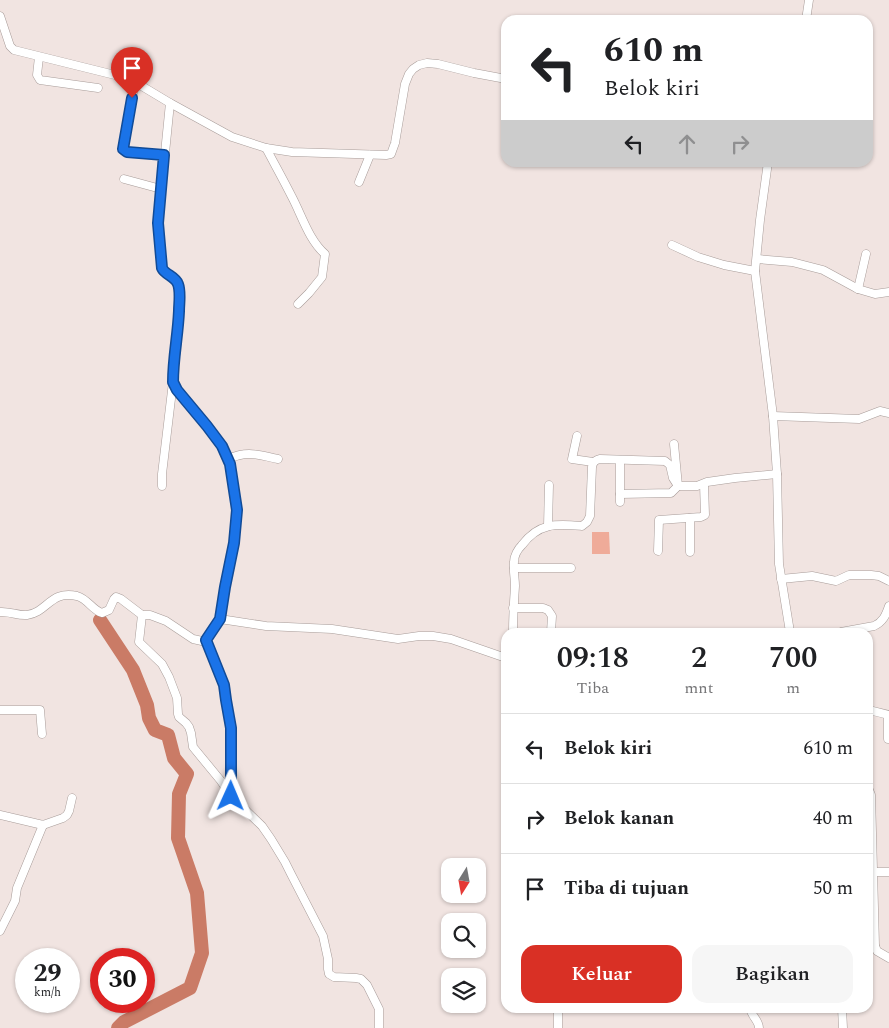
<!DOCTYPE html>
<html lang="id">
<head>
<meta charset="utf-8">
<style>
  :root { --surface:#fff; --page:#f6f6f6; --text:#202124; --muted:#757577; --line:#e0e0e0; --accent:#d93025 }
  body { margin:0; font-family:Spectral,serif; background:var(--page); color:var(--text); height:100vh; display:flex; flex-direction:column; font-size:19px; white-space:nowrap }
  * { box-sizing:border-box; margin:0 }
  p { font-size:16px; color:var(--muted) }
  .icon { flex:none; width:28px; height:28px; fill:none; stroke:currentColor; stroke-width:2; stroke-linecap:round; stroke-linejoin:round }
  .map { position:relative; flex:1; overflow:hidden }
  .side { position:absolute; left:501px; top:628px; width:372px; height:385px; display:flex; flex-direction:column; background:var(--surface); border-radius:15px; box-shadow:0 1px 4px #0004 }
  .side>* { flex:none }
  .hud { position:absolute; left:501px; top:15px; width:372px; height:152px; border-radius:15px; box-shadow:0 1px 4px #0004; background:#fff; color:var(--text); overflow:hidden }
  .needle { width:32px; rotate:191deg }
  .buttons { position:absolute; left:441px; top:858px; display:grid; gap:10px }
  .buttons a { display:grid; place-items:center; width:45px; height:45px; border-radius:10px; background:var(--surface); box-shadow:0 1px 4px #0004; font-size:25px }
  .speed { position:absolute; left:15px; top:948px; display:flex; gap:10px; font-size:25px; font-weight:700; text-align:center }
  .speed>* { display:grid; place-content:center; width:65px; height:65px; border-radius:50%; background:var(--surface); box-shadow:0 1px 4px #0004; line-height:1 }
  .speed small { font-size:12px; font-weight:400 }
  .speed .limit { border:8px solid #d22; background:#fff; color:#111 }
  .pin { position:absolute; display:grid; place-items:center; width:42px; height:42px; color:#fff; margin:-51px -21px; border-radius:50% 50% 50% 0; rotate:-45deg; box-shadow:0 0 5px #0007 }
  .pin .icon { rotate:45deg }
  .me { position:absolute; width:55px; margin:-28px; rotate:1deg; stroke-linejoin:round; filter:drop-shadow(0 0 4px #0008) }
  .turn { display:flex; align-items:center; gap:18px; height:105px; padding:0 20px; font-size:22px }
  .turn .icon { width:65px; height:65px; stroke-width:2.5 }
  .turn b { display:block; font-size:35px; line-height:42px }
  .lanes { display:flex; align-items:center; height:48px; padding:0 20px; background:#0003; justify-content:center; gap:25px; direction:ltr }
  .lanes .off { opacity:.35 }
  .eta { display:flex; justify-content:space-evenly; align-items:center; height:85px; text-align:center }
  .eta b { font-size:30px; font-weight:600; line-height:35px }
  .button { display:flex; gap:10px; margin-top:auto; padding:10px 20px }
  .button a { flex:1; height:58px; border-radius:15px; background:var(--accent); color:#fff; font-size:20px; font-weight:600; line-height:58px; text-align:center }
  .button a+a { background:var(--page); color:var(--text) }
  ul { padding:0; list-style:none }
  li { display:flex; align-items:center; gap:15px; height:70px; padding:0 20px; border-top:1px solid var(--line) }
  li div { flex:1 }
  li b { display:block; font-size:19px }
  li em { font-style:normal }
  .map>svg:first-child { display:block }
  .green { fill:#efab99 }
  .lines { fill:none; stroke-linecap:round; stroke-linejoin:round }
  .river { stroke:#ca7b66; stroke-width:14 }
  .minor-casing { stroke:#a89c99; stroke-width:9 }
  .minor { stroke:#fff; stroke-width:8 }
  .route-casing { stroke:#114b97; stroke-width:12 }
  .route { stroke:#1a73e8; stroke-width:9 }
</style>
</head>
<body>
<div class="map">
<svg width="889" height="1028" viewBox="0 0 889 1028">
  <rect width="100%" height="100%" fill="#f1e4e1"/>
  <path class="green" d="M 592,532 L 609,532 L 610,554 L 592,554 Z"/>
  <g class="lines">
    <path class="river" d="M 100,620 L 133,670 L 147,705 L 149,718 L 155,730 L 168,735 L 174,758 L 187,774 L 179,794 L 178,838 L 197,893 L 202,953 L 190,988 L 124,1022 L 118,1028"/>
    <g class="minor-casing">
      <g id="minor">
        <path d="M 0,16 L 10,46 L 14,50 L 119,76 L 135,82 L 170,103 L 158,223 L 162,271 L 174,278 L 178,284 L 179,300 L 179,320 L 173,382 L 177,390 L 207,426 L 222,446 L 230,465 L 237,510 L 234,543 L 225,587 L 220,619 L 206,640 L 202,641 L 193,639 L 166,621 L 150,615 L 142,615 L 121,599 L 116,597 L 114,599 L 109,610 L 102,613 C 92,610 88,599 77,596 C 50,590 48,612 27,615 C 18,616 9,611 0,612"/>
        <path d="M 806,20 L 809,0"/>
        <path d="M 39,57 L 37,75 L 40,80 L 98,88"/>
        <path d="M 135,82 L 123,149 L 127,152 L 164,155"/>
        <path d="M 170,103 L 232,137 L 266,148 L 292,152 L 386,155 L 391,154 L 395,143 L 405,84 L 409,74 L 413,69 L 419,65 L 427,63 L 438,64 L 474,73 L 506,79"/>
        <path d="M 266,148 C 275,165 284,181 292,197 C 302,216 309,240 325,254 L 322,277 L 309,293 L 298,304"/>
        <path d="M 768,162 L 760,220 L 755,271 L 773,416 L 777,474 L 779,564 L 790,632"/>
        <path d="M 124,179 L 161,189"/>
        <path d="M 359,182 L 370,155"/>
        <path d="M 672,245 L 698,257 L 724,265 L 755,271"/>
        <path d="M 757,259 L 792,262 L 823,270 L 858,289 L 875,294 L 889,292"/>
        <path d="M 858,289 L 866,254"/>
        <path d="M 773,416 L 859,419 L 880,411 L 889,413"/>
        <path d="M 577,436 L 572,459 L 593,462"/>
        <path d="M 228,459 C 248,450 258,455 278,459"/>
        <path d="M 620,460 L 620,502"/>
        <path d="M 162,486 L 162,474 L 173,382"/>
        <path d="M 678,486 L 697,486 L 707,482 L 735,478 L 777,474"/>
        <path d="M 620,494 L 671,493 L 678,486 L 674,444"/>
        <path d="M 690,518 L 690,552"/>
        <path d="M 548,526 L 549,485"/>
        <path d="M 658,551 L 659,520 L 701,517 L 705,515 L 704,484"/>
        <path d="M 514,568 L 571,568"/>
        <path d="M 781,579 L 812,576 L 836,581 L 849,575 L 871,575 L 879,576 L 889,581"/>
        <path d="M 513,608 L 543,608 L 548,610 L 552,616 L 551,632"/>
        <path d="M 142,615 L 139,642 L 162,664 L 169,677 L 177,698 L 178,714 L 179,717 L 186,723 L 189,727 L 191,733 L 193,747 L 221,781 L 231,796 L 262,826 L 271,839 L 285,862 L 291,874 L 323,936 L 328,959 L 328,969 L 329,974 L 334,977 L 356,978 L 361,979 L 367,985 L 379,1009 L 379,1028"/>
        <path d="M 220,619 L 266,626 L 332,629 L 398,639 L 419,636 L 433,636 L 451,639 L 506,658"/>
        <path d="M 513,632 C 513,617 514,601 515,586 C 515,578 513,570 514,562 C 514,556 518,549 522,545 C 539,522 557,524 582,526 L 587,522 L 590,516 L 592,467 C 593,462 595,460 600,459 L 665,461 L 670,465 L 673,478 L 678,486"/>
        <path d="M 841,632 L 874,626 C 883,622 886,615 889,606"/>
        <path d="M 206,640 L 224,685 L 231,728 L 231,796"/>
        <path d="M 0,710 L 40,710 L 42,734"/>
        <path d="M 869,710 L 889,715"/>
        <path d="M 888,715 L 888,739"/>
        <path d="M 869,790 L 871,795 L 875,946"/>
        <path d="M 0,815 L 43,825 L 63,818 L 67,815 L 69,811 L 72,798"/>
        <path d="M 869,872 L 889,872"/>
        <path d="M 0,931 L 15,901 L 17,888 L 43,825"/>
        <path d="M 869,946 L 875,946 L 877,951 L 889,958"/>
        <path d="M 558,1008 L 558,1028"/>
        <path d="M 750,1008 C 751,1016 759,1020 759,1028"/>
        <path d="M 842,1008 L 843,1028"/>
      </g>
    </g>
    <use href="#minor" class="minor"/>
  </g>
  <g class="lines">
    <g class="route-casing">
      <path id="route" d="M 132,98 L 123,149 L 127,152 L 164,155 L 158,223 L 162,268 C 165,275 175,276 178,284 C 181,292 179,303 179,311 C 178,335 173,358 173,382 L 177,390 L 207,426 L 222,446 L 230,464 L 237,510 L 234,543 L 225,587 L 220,619 L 206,640 L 224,685 L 226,700 L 231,728 L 231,796"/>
    </g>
    <use href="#route" class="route"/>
  </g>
</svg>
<div class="buttons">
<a><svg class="needle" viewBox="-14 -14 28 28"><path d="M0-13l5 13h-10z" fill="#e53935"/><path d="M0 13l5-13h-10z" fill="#757577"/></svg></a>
<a><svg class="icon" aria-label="search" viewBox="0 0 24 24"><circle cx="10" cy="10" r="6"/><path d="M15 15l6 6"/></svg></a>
<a><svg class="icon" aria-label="layers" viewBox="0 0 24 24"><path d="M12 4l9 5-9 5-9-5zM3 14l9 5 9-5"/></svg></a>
</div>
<div class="speed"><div>29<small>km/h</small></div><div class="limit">30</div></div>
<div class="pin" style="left:132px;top:98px;background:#d93025"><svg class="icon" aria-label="arrive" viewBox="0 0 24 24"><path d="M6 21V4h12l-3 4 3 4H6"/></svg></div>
<svg class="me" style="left:231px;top:796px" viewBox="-20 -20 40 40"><path d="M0-17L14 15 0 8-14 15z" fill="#1a73e8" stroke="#fff" stroke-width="4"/></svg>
<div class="hud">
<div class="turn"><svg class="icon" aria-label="left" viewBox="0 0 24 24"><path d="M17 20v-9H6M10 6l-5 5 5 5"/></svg><div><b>610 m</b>Belok kiri</div></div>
<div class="lanes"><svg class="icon" aria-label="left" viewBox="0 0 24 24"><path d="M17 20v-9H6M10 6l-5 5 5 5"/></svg><svg class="icon off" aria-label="ahead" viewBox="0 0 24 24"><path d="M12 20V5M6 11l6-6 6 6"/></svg><svg class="icon off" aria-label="right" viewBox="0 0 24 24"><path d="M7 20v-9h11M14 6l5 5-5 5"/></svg></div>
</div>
<section class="side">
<div class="eta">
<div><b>09:18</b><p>Tiba</p></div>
<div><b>2</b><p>mnt</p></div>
<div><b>700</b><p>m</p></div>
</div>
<ul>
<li><svg class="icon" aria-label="left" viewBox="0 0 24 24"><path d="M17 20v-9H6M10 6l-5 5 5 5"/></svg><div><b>Belok kiri</b></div><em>610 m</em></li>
<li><svg class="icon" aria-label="right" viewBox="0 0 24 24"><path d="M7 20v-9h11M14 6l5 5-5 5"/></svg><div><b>Belok kanan</b></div><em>40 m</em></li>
<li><svg class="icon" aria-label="arrive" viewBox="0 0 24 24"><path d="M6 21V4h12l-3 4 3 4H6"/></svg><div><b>Tiba di tujuan</b></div><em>50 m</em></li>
</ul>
<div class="button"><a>Keluar</a><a>Bagikan</a></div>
</section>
</div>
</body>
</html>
